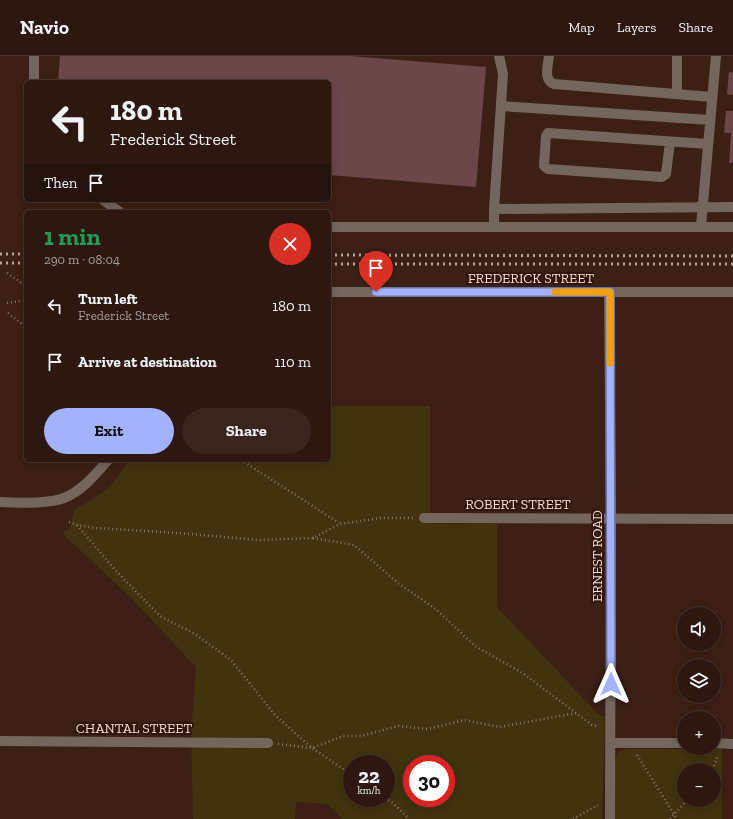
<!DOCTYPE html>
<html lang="en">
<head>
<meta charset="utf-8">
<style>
  :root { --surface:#2d1710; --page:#39241e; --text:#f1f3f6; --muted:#a79f9f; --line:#483630; --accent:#a3b2fd }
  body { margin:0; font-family:"Zilla Slab",serif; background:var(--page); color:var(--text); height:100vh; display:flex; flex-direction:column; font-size:15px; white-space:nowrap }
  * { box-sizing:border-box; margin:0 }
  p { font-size:13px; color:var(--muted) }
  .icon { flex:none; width:22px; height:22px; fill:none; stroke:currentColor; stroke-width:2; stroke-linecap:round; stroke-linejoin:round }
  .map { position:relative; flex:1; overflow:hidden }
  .side { position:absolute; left:24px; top:154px; width:307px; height:252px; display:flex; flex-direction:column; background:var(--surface); border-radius:6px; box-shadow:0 2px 10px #0003,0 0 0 1px var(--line) }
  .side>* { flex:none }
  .top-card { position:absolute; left:24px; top:24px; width:307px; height:122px; border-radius:6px; box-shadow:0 2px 10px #0003,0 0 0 1px var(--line); background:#2d1710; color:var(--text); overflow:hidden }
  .controls { position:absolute; left:677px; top:551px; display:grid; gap:8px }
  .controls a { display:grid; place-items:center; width:44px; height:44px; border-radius:50%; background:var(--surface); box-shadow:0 2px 10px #0003,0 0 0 1px var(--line); font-size:20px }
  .speed { position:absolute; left:343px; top:699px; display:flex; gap:8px; font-size:20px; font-weight:700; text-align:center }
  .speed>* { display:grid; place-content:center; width:52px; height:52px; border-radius:50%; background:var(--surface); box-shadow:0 2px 10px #0003,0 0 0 1px var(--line); line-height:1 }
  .speed small { font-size:10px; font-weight:400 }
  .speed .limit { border:6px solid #d22; background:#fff; color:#111 }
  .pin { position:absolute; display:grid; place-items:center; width:34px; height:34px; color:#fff; margin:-41px -17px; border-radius:50% 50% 50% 0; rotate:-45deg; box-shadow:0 0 4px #0007 }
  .pin .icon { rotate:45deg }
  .me { position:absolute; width:44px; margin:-22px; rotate:0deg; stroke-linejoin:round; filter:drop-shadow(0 0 3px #0008) }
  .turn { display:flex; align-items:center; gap:14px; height:84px; padding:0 20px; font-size:18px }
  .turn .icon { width:52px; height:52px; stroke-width:2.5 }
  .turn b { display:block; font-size:28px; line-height:34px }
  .then { display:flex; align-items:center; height:38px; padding:0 20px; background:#0003; gap:8px; font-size:15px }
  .round { display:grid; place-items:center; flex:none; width:42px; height:42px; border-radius:21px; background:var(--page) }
  .head { display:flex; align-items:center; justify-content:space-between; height:68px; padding:0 20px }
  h1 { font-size:24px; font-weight:800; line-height:30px; color:#1e9e55 }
  .button { display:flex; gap:8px; margin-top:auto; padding:8px 20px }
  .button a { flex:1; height:46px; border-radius:24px; background:var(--accent); color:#111; font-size:16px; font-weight:800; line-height:46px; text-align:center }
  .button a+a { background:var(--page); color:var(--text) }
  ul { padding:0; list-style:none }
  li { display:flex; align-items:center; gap:12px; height:56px; padding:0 20px }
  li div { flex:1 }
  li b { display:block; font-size:15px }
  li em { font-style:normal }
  header { display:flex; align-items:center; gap:24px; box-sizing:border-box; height:56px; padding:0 20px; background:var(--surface); border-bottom:1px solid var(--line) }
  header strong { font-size:19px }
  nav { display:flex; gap:22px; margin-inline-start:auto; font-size:14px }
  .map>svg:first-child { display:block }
  .green { fill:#40330d; fill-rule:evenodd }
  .building { fill:#6b474a }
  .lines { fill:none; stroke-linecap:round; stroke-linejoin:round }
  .path { stroke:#8d746c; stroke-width:2.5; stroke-dasharray:1 3; stroke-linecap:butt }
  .minor { stroke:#73675d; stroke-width:10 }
  .rail { stroke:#b9a39b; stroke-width:3; stroke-dasharray:2 4; stroke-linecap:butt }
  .route-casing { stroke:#6a74a4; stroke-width:10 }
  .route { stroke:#a3b2fd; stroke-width:7 }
  .slow { stroke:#f59e0b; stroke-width:7 }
  .labels { text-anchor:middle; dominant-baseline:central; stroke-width:4; stroke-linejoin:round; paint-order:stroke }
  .street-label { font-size:14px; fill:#f3dfd8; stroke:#31150b }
</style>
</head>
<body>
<header>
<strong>Navio</strong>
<nav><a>Map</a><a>Layers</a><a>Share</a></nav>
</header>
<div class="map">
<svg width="733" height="763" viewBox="0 0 733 763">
  <rect width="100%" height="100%" fill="#3c1f15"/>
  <g class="green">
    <path d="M 329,350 L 430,350 L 430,468 L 497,468 L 497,551 L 599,659 L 605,661 L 602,763 L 342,763 L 328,748 L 296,746 L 295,763 L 193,763 L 191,678 L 196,611 L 131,542 L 62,477 L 70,472 L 74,454 C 89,445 106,436 117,422 C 121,416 125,410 129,404 L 329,404 ZM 352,708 L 386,708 L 386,742 L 352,742 ZM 412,708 L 446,708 L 446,742 L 412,742 Z"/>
    <path d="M 628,693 L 722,693 L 722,763 L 615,763 L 615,703 L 619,696 ZM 684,714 L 714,714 L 714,744 L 684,744 Z"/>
  </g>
  <g class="building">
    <path d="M 60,0 L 350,0 L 486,11 L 476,131 L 329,119 L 329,26 L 58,26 Z"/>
    <path d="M 729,16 L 733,17 L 733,39 L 727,38 Z"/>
    <path d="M 726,55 L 733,55 L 733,107 L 729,107 L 731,77 L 724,77 Z"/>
  </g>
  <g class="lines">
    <g class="path">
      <path d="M 7,217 L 26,230"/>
      <path d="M 7,247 L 26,244"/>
      <path d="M 8,257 L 26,271"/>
      <path d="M 241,404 L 339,467"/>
      <path d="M 69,466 L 77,469 L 95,472 L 177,477 L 260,484 L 313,482 L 340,468 L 381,462 L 413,462"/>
      <path d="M 77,469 L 117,516 L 160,560 L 195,578 L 231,604 L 275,659 L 312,692 L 352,719"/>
      <path d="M 313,482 L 354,489 L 398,527 L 437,554 L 475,590 L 524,618 L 592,669 L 598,670"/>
      <path d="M 278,688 L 312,692 L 343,680 L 361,680 L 398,670 L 428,673 L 464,664 L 500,671 L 576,657"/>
      <path d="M 637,699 L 677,763"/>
      <path d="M 713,714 L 718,699"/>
      <path d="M 385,742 L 393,747 L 409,763"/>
      <path d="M 573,763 L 598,749"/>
      <path d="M 670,763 L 687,744"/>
    </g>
    <g class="minor">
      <path d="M 549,0 C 548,10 543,24 554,28 L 712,41"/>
      <path d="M 677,0 L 677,38"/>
      <path d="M 34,26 L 34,0"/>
      <path d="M 501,50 L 710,64"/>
      <path d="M 670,86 L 666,118 L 662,121 L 548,113 L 544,110 L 546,80 L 548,77 L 708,88"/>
      <path d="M 103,144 L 120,156"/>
      <path d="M 494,153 L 733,151"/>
      <path d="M 701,170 L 716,0"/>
      <path d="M 329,171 L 733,171"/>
      <path d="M 494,171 L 494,153 L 503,18 L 499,0"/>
      <path d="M 329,236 L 733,236"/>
      <path d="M 609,236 L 611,463 L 610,763"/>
      <path d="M 0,446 C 18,447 48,448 64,442 C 82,435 96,418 108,404"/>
      <path d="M 424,462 L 733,463"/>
      <path d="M 0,685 L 268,687"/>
      <path d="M 611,687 L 684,687"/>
      <path d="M 714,687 L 733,688"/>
    </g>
    <g class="rail">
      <path d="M 0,198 L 26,198"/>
      <path d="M 329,199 L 733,200"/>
      <path d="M 0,207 L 26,207"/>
      <path d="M 329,208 L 733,208"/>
    </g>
  </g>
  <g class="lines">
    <g class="route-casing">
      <path id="route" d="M 376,236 L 610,236 L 611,628"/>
    </g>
    <use href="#route" class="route"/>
    <path class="slow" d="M 555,236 L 610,236 L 610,307"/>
  </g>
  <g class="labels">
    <g class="street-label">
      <text x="531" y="222">FREDERICK STREET</text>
      <text x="518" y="448">ROBERT STREET</text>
      <text transform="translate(597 500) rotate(-90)">ERNEST ROAD</text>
      <text x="134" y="672">CHANTAL STREET</text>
    </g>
  </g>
</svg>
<div class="controls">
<a><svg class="icon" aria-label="sound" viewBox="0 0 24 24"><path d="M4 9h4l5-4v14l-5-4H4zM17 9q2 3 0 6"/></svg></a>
<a><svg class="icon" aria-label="layers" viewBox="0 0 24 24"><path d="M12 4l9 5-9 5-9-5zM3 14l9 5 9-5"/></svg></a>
<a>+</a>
<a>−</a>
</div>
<div class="speed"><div>22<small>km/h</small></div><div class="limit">30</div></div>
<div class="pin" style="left:376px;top:236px;background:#d93025"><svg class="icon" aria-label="arrive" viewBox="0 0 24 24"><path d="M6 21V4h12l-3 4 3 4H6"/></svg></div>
<svg class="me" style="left:611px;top:628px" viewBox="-20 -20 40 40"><path d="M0-17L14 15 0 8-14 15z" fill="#a3b2fd" stroke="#fff" stroke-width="4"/></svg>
<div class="top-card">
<div class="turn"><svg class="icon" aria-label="left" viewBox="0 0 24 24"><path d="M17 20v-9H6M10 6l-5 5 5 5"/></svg><div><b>180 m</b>Frederick Street</div></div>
<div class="then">Then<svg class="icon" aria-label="arrive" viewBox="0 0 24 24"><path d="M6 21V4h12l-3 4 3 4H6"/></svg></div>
</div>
<section class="side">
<div class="head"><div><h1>1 min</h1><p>290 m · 08:04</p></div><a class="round" style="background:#d93025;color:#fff"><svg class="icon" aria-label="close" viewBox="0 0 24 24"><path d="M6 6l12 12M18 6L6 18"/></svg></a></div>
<ul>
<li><svg class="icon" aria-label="left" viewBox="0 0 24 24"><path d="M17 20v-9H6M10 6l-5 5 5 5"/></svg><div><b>Turn left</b><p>Frederick Street</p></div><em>180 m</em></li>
<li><svg class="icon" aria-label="arrive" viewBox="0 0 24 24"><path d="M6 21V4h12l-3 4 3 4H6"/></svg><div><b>Arrive at destination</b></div><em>110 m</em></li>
</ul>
<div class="button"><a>Exit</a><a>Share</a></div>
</section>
</div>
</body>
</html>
